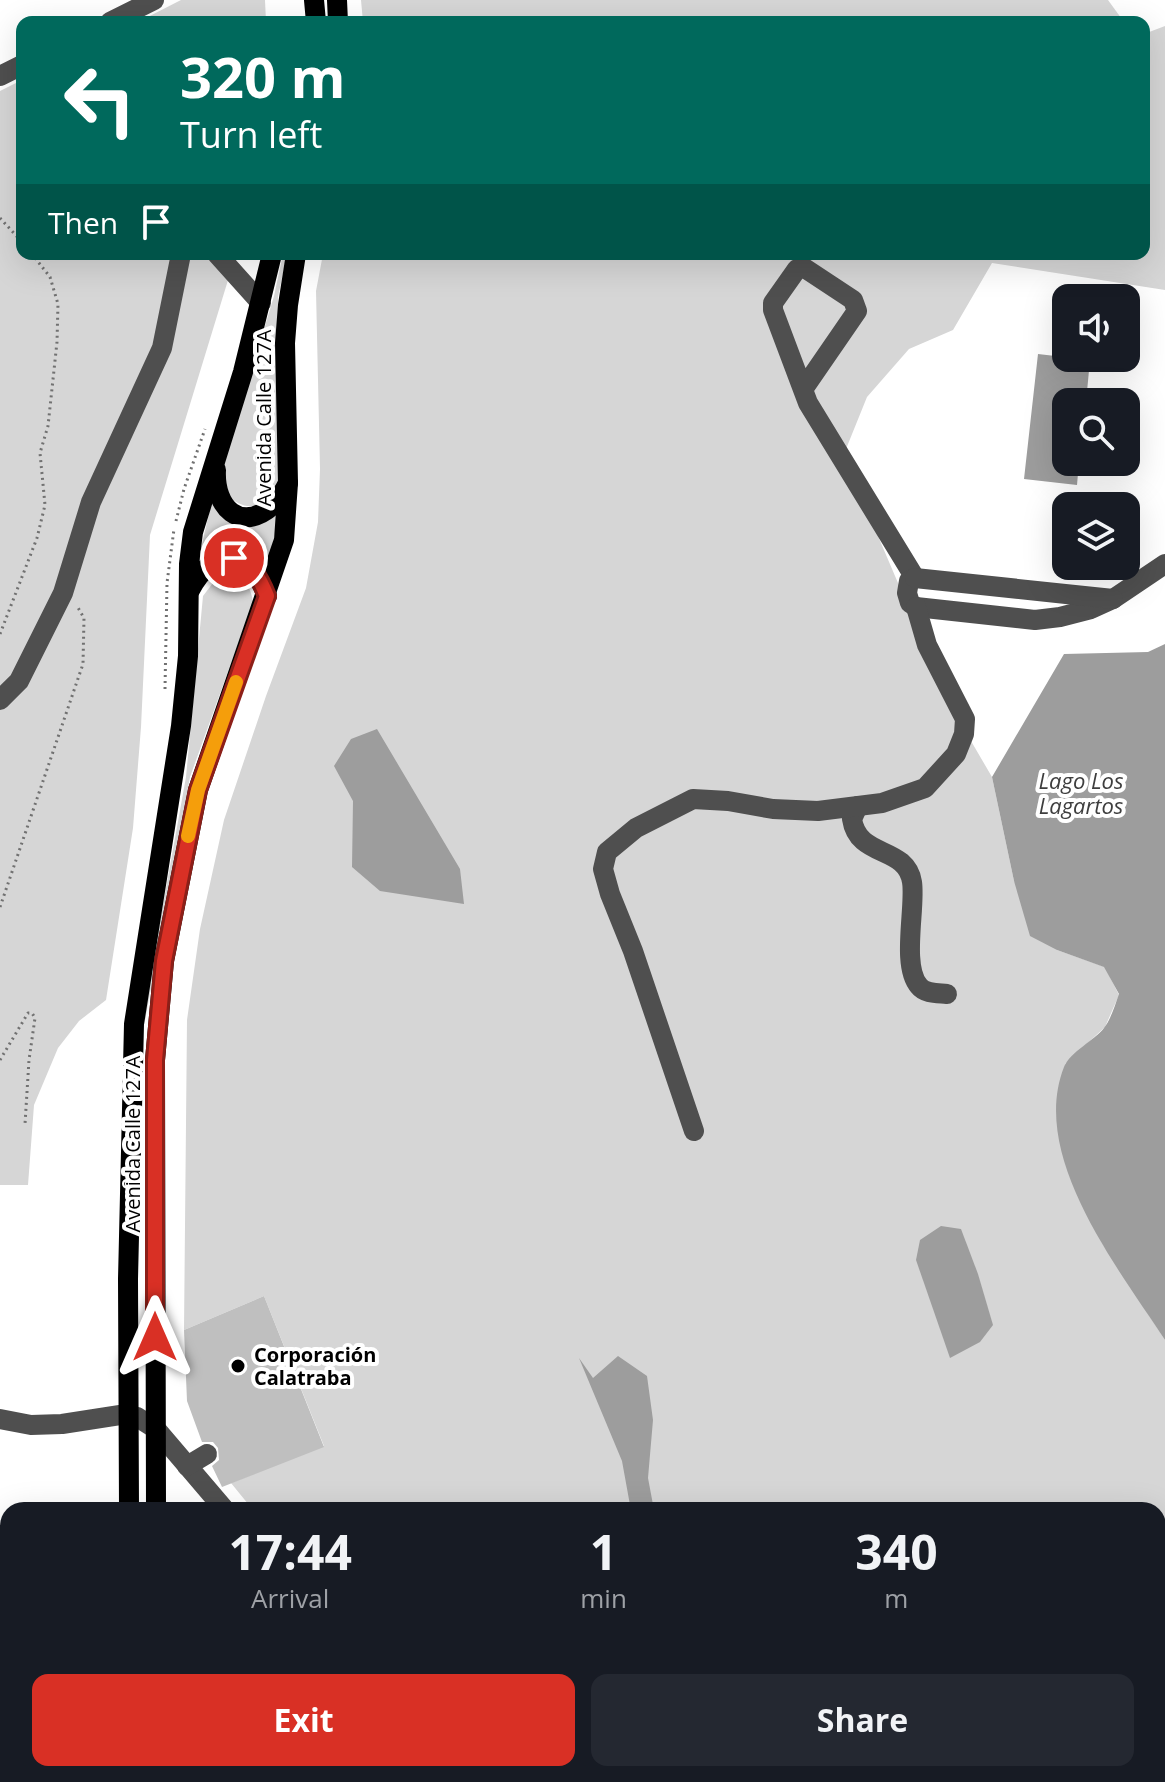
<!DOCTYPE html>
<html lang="en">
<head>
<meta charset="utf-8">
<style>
  :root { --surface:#171b24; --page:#242831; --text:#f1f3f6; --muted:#9ea1a6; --accent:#d93025 }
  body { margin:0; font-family:"Open Sans",sans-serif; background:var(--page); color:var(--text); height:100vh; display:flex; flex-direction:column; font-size:30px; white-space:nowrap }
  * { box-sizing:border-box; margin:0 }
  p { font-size:26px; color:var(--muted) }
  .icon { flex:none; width:44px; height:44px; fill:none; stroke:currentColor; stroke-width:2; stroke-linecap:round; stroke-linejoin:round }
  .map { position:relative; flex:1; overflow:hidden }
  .side { position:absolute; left:0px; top:1502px; width:1166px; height:280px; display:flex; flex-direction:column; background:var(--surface); border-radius:24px 24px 0 0; box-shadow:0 8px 32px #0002 }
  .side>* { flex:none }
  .guide { position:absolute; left:16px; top:16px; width:1134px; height:244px; border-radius:16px; box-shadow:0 8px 32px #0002; background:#00695c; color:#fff; overflow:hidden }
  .fabs { position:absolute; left:1052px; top:284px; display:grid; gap:16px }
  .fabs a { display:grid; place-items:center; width:88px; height:88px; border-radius:16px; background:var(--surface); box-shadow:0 8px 32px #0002; font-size:40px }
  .pin { position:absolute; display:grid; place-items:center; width:68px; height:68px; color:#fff; margin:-34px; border:4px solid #fff; border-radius:50%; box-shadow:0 2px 8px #0007 }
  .me { position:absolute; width:88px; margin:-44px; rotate:0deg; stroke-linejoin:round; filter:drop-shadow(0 0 6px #0008) }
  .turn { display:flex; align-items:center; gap:28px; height:168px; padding:0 32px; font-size:36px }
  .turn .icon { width:104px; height:104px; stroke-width:2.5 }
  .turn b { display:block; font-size:56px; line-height:68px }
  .then { display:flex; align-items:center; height:76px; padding:0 32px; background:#0003; gap:16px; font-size:30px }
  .eta { display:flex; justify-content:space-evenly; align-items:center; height:136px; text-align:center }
  .eta b { font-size:48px; font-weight:700; line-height:56px }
  .cta { display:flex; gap:16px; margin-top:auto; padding:16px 32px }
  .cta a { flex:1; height:92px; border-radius:16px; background:var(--accent); color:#fff; font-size:32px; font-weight:700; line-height:92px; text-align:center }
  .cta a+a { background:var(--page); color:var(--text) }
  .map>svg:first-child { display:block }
  .green { fill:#d6d6d6 }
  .water { fill:#9d9d9d }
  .building { fill:#bfbfbf }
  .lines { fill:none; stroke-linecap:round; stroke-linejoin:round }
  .path { stroke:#717171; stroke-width:3; stroke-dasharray:2 4; stroke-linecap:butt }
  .minor { stroke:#4f4f4f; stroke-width:20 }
  .major { stroke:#000; stroke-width:20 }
  .route-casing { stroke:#8d1f18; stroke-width:20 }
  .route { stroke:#d93025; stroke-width:14 }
  .slow { stroke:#f59e0b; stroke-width:14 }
  .poi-dot { fill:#000; stroke:#fff; stroke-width:3 }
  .labels { text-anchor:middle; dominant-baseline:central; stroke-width:8; stroke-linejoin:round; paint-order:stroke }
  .street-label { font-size:20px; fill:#000; stroke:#fff }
  .poi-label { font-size:20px; font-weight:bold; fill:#000; stroke:#fff; text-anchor:start }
  .water-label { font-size:22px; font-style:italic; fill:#3e3e3e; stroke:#fff }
</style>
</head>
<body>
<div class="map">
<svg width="1165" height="1782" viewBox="0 0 1165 1782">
  <rect width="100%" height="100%" fill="#fff"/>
  <g class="green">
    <path d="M 181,0 L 265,0 L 266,22 L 138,22 Z"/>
    <path d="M 361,0 L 1108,0 L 1124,22 L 363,22 Z"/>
    <path d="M 1165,26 L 1165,290 L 992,263 L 953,330 L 909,349 L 867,397 L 846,449 L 872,522 L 950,705 L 992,777 L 1014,881 L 1057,950 L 1105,967 L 1119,995 L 1105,1027 L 1065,1064 L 1102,1243 L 1165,1340 L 1165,1782 L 163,1782 L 166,1774 L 299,1774 L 300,1777 L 308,1774 L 1158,1774 L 1158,1510 L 253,1510 L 231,1483 L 324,1446 L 264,1296 L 184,1330 L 187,1020 L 200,929 L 224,820 L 266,696 L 306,588 L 318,522 L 320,469 L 316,291 L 323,254 L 1144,254 L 1144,34 Z"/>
    <path d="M 22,80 L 22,254 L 236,254 L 150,535 L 141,727 L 133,828 L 106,1000 L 79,1021 L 58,1048 L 34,1105 L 28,1185 L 0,1185 L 0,91 Z"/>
    <path d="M 283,254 L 287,254 L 278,297 L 278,480 C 267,506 249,516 226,494 L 222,468 L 274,296 Z"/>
    <path d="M 212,500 L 218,509 L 280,510 L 266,575 L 208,556 L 198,562 Z"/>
    <path d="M 232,574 C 246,579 251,588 253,602 L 190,777 L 144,1026 L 150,977 L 186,777 L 203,596 L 216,579 Z"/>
  </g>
  <g class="water">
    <path d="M 1038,354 L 1090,360 L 1086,402 L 1066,402 L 1066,462 L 1079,462 L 1077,485 L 1024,479 Z"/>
    <path d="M 1165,644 L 1165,1340 C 1118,1268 1029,1156 1064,1067 C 1071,1051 1094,1041 1104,1028 C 1111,1019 1115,1005 1119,994 L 1104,967 L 1057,950 L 1030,936 L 1014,881 L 992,777 L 1064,654 L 1148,652 Z"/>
    <path d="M 377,729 L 460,869 L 464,904 L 380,891 L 352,867 L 353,801 L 334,766 L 351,739 Z"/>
    <path d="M 941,1226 L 961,1229 L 978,1274 L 993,1325 L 980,1342 L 950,1358 L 916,1260 L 920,1240 Z"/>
    <path d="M 618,1356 L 647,1376 L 653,1420 L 648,1478 L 654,1510 L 626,1510 L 630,1505 L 622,1461 L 579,1358 L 593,1378 Z"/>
  </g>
  <path class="building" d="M 264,1296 L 324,1447 L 222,1487 L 212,1466 L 219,1460 L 218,1448 L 213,1442 L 202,1442 L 187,1401 L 184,1330 Z"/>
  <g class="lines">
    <g class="path">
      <path d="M 0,218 L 22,242"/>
      <path d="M 176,521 L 184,489 L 205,429"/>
      <path d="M 0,634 L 37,538 L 45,505 L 40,453 L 48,426 L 57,342 L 58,304 L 50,277 L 32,254"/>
      <path d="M 165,689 L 167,583 L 174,529"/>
      <path d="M 0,907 L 83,664 L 84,618 L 77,606"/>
      <path d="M 0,1060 L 28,1013 L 32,1013 L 35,1018 L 29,1060 L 25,1124"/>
    </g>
    <g class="minor">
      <path d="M 110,22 L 154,0"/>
      <path d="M 0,76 L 22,65"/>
      <path d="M 217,254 L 261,303"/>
      <path d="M 804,388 L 857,311 L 853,300 L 803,267 L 797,269 L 773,303 L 773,310 L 808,403 L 915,578"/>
      <path d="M 915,578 L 909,581 L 907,593 L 910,603 L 916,607 L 1035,620 L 1060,617 L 1091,609 L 1113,599 L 1165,564"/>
      <path d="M 915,578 L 1113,599"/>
      <path d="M 0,700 L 19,681 L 63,593 L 91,502 L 162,348 L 181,254"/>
      <path d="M 858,806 L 852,819 C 858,859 906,845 912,882 C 916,906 901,966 919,986 C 925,994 938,993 947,994"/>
      <path d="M 694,1131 L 633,951 L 610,894 L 603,869 L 607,852 L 636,828 L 693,799 L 728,801 L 773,809 L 818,811 L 882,803 L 925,788 L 956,754 L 964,734 L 965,719 L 927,645 L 916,607"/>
      <path d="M 0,1419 L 31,1425 L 62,1424 L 120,1415 L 137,1417 L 156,1429 L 225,1510"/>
      <path d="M 187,1466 L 207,1454"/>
    </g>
    <g class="major">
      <path d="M 314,0 L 316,22"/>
      <path d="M 337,0 L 338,22"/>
      <path d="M 216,470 C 214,507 240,534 273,505 C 279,499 284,491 288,483"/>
      <path d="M 190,590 C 214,545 250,549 267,596"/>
      <path d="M 129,1510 L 128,1279 L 134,1024 L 181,726 L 188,656 L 189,564 L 193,532 L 243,372 L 272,254"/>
      <path d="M 156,1510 L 155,1060 L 164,961 L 198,790 L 284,540 L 288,483 L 285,343 L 288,305 L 296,254"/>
      <path d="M 110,1782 L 113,1774"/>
      <path d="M 134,1782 L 137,1774"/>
    </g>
  </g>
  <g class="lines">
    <g class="route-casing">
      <path id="route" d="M 155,1337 L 155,1060 L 164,961 L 198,790 L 267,596 C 260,579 253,564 234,558"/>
    </g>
    <use href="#route" class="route"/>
    <path class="slow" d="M 188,836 L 198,790 L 236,682"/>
  </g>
  <circle class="poi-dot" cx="238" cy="1366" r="8"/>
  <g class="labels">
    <g class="street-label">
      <text transform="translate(263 418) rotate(-90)">Avenida Calle 127A</text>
      <text transform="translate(132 1144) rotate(-90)">Avenida Calle 127A</text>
    </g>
    <g class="poi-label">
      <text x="254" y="1354">Corporación<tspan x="254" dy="23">Calatraba</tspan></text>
    </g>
    <g class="water-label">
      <text x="1081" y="780">Lago Los<tspan x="1081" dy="25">Lagartos</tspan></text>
    </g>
  </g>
</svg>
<div class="fabs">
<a><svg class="icon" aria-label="sound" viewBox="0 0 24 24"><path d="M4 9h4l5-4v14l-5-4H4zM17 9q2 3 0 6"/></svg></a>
<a><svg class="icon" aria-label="search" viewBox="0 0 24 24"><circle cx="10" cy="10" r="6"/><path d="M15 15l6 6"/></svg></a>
<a><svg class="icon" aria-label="layers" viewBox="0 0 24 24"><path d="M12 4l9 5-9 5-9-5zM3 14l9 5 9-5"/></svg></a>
</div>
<div class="pin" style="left:234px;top:558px;background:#d93025"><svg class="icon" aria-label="arrive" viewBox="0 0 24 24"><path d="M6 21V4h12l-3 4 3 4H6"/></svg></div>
<svg class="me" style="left:155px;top:1337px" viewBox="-20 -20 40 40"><path d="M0-17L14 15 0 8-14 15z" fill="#d93025" stroke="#fff" stroke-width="4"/></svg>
<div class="guide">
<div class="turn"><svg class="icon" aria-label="left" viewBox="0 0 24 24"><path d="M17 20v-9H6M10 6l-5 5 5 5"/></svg><div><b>320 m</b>Turn left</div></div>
<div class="then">Then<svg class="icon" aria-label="arrive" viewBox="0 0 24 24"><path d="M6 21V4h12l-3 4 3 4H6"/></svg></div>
</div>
<section class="side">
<div class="eta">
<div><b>17:44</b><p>Arrival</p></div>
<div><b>1</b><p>min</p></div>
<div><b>340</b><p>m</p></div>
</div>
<div class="cta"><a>Exit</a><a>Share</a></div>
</section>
</div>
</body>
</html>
